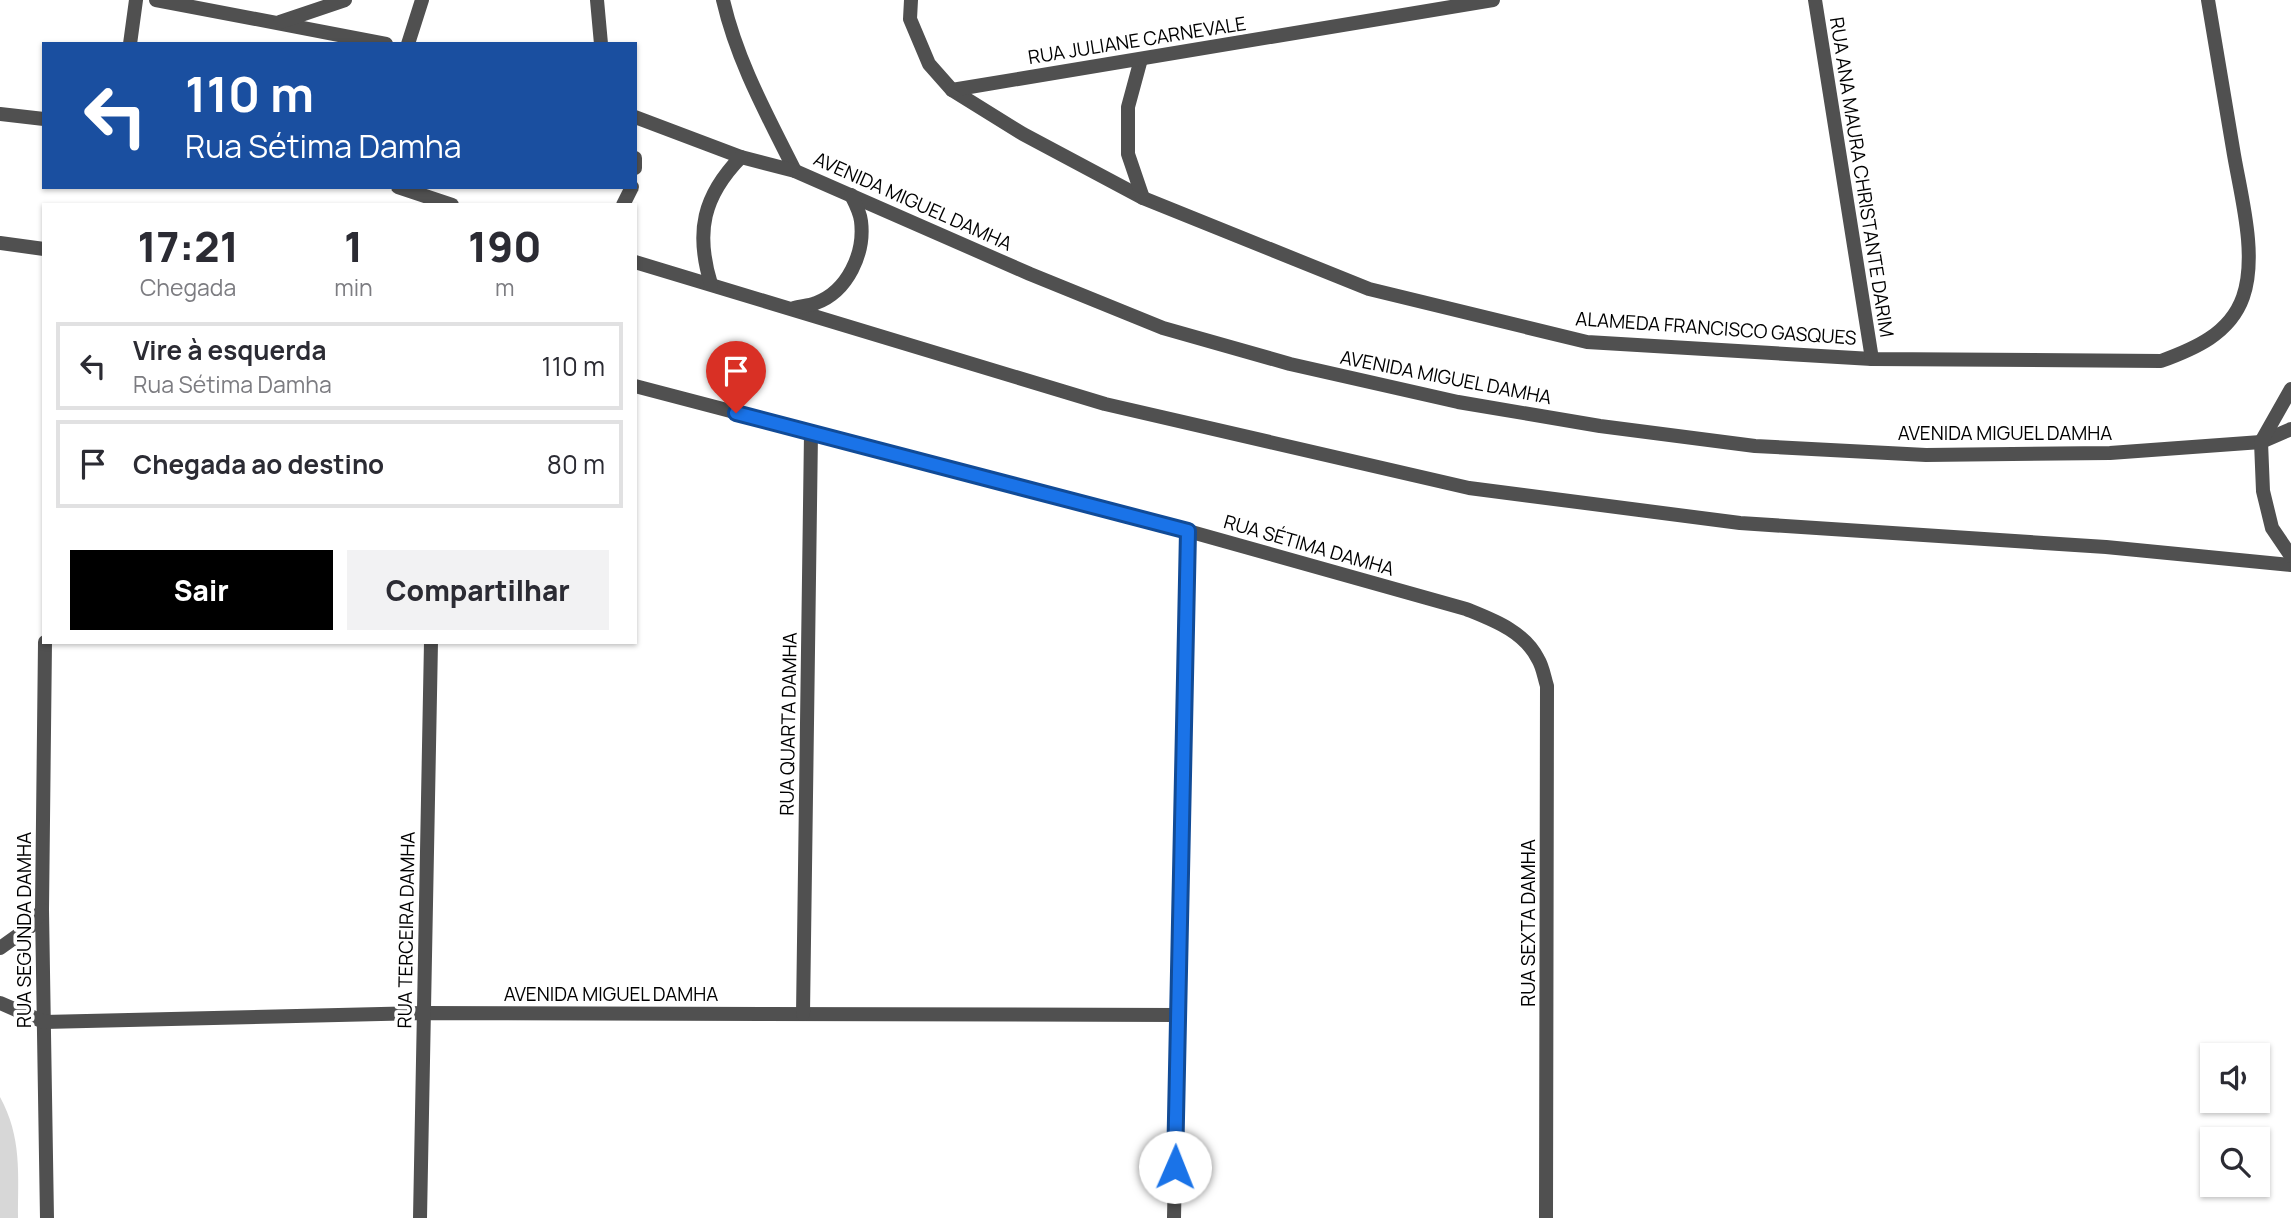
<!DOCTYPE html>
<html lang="pt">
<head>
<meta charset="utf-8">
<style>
  :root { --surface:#fff; --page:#f2f2f3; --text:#2b2b33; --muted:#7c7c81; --line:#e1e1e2; --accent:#000 }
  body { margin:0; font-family:Manrope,sans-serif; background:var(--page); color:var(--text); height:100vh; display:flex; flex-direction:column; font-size:26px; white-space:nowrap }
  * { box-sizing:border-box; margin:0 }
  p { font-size:23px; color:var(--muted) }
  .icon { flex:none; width:38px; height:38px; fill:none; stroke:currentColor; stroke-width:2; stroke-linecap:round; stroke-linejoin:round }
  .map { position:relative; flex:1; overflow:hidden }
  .panel { position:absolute; left:42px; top:203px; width:595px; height:441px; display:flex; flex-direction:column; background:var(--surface); border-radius:0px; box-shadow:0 2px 5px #0004 }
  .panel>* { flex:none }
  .top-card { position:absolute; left:42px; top:42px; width:595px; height:147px; border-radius:0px; box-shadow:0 2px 5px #0004; background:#1a4fa0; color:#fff; overflow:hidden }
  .buttons { position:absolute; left:2200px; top:1043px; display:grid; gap:14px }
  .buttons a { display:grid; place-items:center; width:70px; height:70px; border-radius:0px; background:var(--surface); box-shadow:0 2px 5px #0004; font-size:35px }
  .pin { position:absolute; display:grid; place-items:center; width:60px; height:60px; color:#fff; margin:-72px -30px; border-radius:50% 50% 50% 0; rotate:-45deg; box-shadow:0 0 7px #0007 }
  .pin .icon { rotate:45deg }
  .me { position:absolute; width:77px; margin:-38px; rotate:1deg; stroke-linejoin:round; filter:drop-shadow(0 0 5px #0008) }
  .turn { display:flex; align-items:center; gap:24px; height:147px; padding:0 28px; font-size:32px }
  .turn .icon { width:91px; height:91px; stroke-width:2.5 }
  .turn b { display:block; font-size:49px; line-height:60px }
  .eta { display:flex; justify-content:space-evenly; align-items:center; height:119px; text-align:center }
  .eta b { font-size:42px; font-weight:800; line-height:49px }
  .primary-button { display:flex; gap:14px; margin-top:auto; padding:14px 28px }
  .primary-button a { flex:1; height:80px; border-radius:0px; background:var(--accent); color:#fff; font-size:28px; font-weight:800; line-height:80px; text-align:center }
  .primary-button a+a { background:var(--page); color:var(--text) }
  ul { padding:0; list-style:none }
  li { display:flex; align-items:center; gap:21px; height:88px; margin:0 14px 10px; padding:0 14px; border:4px solid var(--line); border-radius:0px }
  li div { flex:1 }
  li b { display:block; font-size:26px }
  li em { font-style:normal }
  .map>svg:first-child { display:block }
  .green { fill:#d7d7d7 }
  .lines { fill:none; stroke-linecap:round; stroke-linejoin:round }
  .service { stroke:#505050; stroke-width:14 }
  .minor { stroke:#505050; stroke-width:14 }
  .tertiary { stroke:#505050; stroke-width:14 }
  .route-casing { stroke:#114b97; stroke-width:18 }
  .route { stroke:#1a73e8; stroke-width:12 }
  .labels { text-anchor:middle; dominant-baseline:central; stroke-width:7; stroke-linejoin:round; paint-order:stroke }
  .street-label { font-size:19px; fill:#000; stroke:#fff }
</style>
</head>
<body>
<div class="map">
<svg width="2291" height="1218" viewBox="0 0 2291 1218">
  <rect width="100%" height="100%" fill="#fff"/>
  <path class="green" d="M 0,1097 C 22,1137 18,1174 18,1218 L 0,1218 Z"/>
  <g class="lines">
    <path class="service" d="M 723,0 C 737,61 767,115 795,171"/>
    <g class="minor">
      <path d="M 597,0 L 601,44"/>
      <path d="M 911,0 L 910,19 L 929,64 L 952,90 L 1023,134 L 1143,198 L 1369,289 L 1587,342 L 1872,359 L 2161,361 C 2194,349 2230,334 2243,297 C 2258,254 2240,193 2233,149 C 2225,99 2216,50 2208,0"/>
      <path d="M 1815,0 L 1872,359"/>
      <path d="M 408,44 L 422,0"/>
      <path d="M 1141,59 L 1128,107 L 1128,154 L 1143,198"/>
      <path d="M 952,90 L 1493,0"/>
      <path d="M 0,243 L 44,249"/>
      <path d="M 635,386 L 1188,531 L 1466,609 C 1493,620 1524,631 1538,659 C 1543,667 1544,677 1547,686 L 1546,1218"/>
      <path d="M 45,642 L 42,910 L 47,1218"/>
      <path d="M 0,948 L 31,926 L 42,910"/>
      <path d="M 0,1003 L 44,1022 L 423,1013 L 1178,1015"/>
      <path d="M 803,1014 L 811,433"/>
      <path d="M 420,1218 L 431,642"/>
      <path d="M 1174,1218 L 1188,531"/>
    </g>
    <g class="tertiary">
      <path d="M 156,0 L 386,44"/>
      <path d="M 280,22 L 345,0"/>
      <path d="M 130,44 L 136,0"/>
      <path d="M 0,114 L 44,119"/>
      <path d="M 635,117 L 741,157 L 795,171 L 1030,274 L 1163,328 L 1290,364 L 1458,402 L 1600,426 L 1755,446 L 1926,455 L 2110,453 L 2261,442 L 2291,429"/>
      <path d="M 635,158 L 635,168"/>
      <path d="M 398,187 L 452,205"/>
      <path d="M 623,205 L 632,187"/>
      <path d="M 635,262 L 1105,404 L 1469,488 L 1740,523 L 2106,547 L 2291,565"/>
      <path d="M 711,284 C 695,232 703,196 741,157"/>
      <path d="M 794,308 C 801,306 809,306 816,303 C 848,291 865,253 861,221 C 860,212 855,203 851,195"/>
      <path d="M 2291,389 L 2261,442 L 2263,491 L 2272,528 L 2291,556"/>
    </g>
  </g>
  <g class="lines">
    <g class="route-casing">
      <path id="route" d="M 736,413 L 1188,531 L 1175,1167"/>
    </g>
    <use href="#route" class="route"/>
  </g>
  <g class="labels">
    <g class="street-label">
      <text transform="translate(1137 40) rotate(-9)">RUA JULIANE CARNEVALE</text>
      <text transform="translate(1862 177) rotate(81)">RUA ANA MAURA CHRISTANTE DARIM</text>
      <text transform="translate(913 201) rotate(24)">AVENIDA MIGUEL DAMHA</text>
      <text transform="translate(1716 328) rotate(4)">ALAMEDA FRANCISCO GASQUES</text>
      <text transform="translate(1446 377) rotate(11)">AVENIDA MIGUEL DAMHA</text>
      <text x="2005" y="433">AVENIDA MIGUEL DAMHA</text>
      <text transform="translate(1309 545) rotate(16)">RUA SÉTIMA DAMHA</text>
      <text transform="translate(788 724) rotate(-89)">RUA QUARTA DAMHA</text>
      <text transform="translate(1528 923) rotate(-90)">RUA SEXTA DAMHA</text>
      <text transform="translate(24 930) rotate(-90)">RUA SEGUNDA DAMHA</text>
      <text transform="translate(406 930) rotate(-89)">RUA TERCEIRA DAMHA</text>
      <text x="611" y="994">AVENIDA MIGUEL DAMHA</text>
    </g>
  </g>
</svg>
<div class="buttons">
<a><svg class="icon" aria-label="sound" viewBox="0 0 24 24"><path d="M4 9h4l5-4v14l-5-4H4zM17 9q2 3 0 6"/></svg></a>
<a><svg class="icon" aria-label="search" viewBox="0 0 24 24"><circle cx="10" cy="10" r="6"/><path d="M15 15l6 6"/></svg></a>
</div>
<div class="pin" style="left:736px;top:413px;background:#d93025"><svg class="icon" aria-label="arrive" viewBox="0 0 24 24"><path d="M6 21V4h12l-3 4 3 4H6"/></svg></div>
<svg class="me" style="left:1175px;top:1167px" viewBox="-20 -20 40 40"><circle r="19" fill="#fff"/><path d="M0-13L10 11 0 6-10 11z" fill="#1a73e8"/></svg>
<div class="top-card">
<div class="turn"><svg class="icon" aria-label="left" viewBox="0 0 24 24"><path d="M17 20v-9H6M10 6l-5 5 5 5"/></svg><div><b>110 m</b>Rua Sétima Damha</div></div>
</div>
<section class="panel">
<div class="eta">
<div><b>17:21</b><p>Chegada</p></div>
<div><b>1</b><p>min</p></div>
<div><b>190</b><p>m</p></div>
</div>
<ul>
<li><svg class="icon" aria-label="left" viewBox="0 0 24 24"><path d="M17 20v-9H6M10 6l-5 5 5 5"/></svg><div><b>Vire à esquerda</b><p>Rua Sétima Damha</p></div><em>110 m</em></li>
<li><svg class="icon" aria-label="arrive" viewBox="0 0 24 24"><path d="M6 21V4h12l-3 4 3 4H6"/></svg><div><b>Chegada ao destino</b></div><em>80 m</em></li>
</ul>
<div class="primary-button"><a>Sair</a><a>Compartilhar</a></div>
</section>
</div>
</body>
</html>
